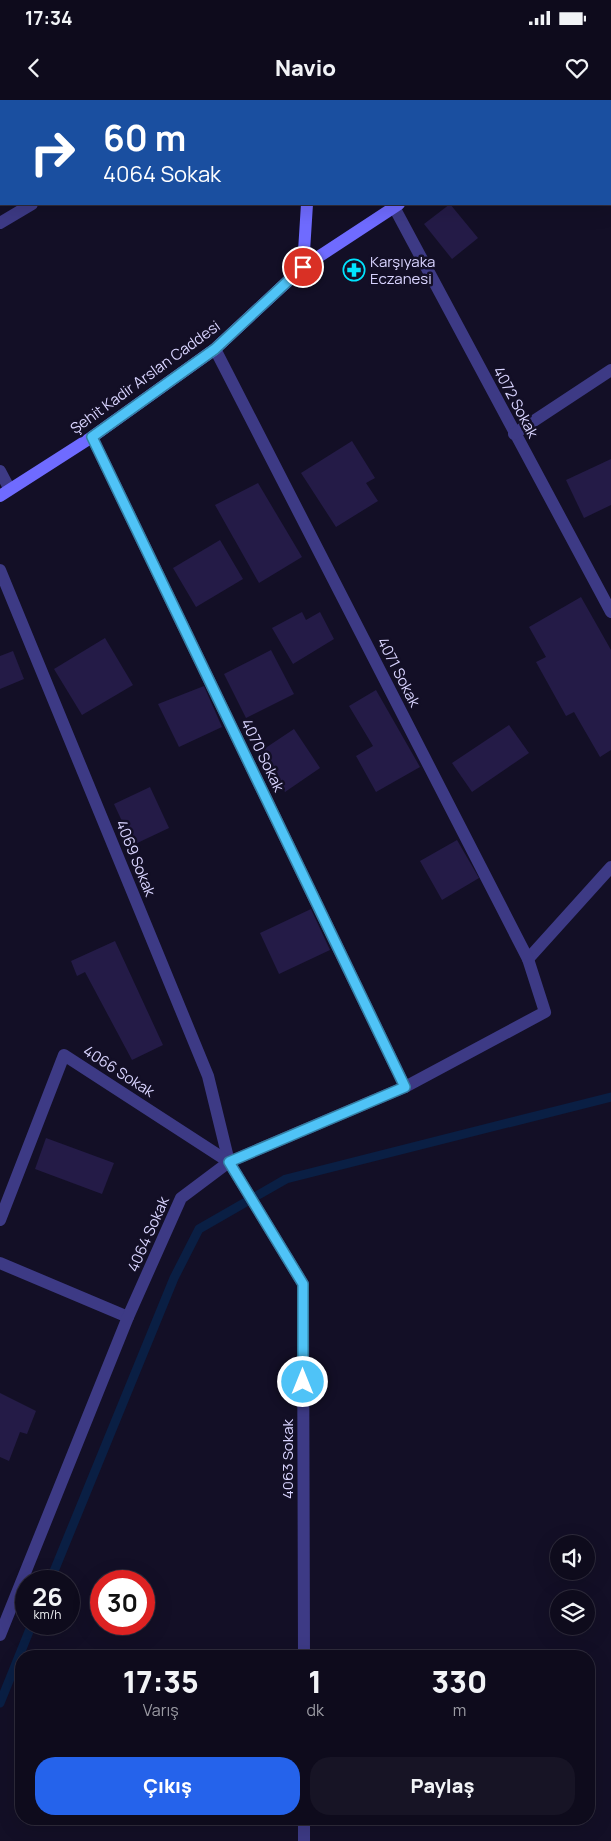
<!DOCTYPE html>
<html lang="tr">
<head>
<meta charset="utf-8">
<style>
  :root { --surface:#0e0b1c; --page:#171425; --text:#f1f3f6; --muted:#9b9ba3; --line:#2e2b3b; --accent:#2563eb }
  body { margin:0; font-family:Manrope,sans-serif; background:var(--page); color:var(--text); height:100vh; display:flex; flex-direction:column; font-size:19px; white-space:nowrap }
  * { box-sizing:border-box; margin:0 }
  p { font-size:16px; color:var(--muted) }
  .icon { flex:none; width:28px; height:28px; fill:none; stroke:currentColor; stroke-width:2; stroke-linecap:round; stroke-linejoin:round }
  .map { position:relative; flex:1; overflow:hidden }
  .details { position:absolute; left:15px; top:1550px; width:580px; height:175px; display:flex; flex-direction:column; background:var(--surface); border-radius:20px; box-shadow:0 5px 20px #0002,0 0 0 1px var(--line) }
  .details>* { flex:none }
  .guide { position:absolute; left:0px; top:0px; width:611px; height:105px; box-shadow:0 5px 20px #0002,0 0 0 1px var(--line); background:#1a4fa0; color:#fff; overflow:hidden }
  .controls { position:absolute; left:550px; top:1435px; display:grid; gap:10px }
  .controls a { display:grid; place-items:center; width:45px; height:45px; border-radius:50%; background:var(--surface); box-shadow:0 5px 20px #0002,0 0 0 1px var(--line); font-size:25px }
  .speed { position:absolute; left:15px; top:1470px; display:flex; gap:10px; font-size:25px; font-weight:700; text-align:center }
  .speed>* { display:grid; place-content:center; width:65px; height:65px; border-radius:50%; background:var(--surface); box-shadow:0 5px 20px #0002,0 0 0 1px var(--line); line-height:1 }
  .speed small { font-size:12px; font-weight:400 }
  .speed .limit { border:8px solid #d22; background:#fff; color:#111 }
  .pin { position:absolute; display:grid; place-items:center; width:42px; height:42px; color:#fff; margin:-21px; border:2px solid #fff; border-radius:50%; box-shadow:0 1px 5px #0007 }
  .me { position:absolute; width:55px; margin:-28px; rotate:0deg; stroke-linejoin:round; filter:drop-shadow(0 0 4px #0008) }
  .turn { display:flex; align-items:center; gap:18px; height:105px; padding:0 20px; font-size:22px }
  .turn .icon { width:65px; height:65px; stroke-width:2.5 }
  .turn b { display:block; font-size:35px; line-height:42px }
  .eta { display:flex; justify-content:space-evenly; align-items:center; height:85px; text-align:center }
  .eta b { font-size:30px; font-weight:800; line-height:35px }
  .primary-button { display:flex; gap:10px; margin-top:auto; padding:10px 20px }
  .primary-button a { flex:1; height:58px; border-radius:20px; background:var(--accent); color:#fff; font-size:20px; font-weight:800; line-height:58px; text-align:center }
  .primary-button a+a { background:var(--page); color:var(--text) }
  .status { display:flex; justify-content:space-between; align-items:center; height:35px; padding:0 25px; background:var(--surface); direction:ltr }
  .status svg { height:14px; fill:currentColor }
  header { display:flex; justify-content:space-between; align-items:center; height:65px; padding:0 20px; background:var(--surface); font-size:22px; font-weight:800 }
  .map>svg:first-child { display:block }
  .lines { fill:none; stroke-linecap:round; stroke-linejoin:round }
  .stream { stroke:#0a1f44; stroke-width:9 }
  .building { fill:#241b47 }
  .street { stroke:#3d3a85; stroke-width:12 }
  .secondary { stroke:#6f6bff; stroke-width:12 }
  .route-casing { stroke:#337fa1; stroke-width:12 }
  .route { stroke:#4fc3f7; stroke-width:9 }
  .labels { text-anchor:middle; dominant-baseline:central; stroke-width:5; stroke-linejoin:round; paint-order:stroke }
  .poi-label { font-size:15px; fill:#d9d4ff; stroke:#130f26; text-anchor:start }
  .street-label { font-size:15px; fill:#d9d4ff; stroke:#130f26 }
</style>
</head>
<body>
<div class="status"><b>17:34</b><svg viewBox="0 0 49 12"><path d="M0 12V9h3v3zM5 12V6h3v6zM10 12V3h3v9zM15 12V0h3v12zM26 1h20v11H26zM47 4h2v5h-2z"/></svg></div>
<header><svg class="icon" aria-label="back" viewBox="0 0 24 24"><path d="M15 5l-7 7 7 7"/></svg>Navio<svg class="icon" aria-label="heart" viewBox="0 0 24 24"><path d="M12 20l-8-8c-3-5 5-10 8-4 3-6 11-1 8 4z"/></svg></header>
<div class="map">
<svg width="611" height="1741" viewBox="0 0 611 1741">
  <rect width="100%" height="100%" fill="#130f26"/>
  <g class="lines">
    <g class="stream">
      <path d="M 50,1481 L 174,1178 L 199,1129 L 286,1079 L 611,997"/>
      <path d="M 0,1603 L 32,1524"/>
    </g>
  </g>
  <g class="building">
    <path d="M 450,104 L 478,138 L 452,159 L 424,124 Z"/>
    <path d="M 352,341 L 375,378 L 366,383 L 378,401 L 336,427 L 301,373 Z"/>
    <path d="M 611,359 L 611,405 L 584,418 L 566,380 Z"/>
    <path d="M 258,383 L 302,457 L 259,483 L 215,405 Z"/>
    <path d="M 220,440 L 243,479 L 196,507 L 173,468 Z"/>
    <path d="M 581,497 L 611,550 L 611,650 L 600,657 L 574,612 L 566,616 L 536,562 L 546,557 L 529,527 Z"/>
    <path d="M 302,512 L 306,520 L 320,512 L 334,539 L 293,564 L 272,528 Z"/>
    <path d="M 105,538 L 133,585 L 82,615 L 54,569 Z"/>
    <path d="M 271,550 L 294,594 L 246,618 L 224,574 Z"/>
    <path d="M 13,551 L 24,579 L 0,589 L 0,556 Z"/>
    <path d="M 204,586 L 222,627 L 179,647 L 158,604 Z"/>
    <path d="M 376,590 L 420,667 L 376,692 L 356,656 L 373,646 L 349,606 Z"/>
    <path d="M 509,625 L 529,653 L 472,692 L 452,663 Z"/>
    <path d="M 294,629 L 320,668 L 285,692 L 258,653 Z"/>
    <path d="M 150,687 L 169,728 L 133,745 L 114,704 Z"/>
    <path d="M 457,740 L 479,778 L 442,800 L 420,761 Z"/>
    <path d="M 311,809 L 330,850 L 279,874 L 260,833 Z"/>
    <path d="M 115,841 L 163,945 L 132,960 L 85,872 L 77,876 L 71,861 Z"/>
    <path d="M 46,1038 L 114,1063 L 102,1094 L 35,1069 Z"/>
    <path d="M 0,1293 L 36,1311 L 27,1334 L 20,1332 L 9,1361 L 0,1357 Z"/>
  </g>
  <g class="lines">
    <g class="street">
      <path d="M 207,1 L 209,0"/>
      <path d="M 394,107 L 611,512"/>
      <path d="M 0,123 L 32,104"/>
      <path d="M 514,334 L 611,270"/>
      <path d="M 92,337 L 405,987"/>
      <path d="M 0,371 L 9,388"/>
      <path d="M 0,470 L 208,976 L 229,1062 L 303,1184 L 304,1556"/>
      <path d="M 528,859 L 611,767"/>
      <path d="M 0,1120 L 64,955 L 229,1062"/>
      <path d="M 0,1163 L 128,1217"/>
      <path d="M 0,1535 L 128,1217 L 181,1098 L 229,1062 L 405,987 L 545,912 L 528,859 L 215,249"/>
      <path d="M 304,1719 L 304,1741"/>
    </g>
    <g class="secondary">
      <path d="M 314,1 L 314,0"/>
      <path d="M 541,1 L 543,0"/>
      <path d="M 303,167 L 307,104"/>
      <path d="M 0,396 L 92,337 L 215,249 L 303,167 L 399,104"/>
    </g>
  </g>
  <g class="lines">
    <g class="route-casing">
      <path id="route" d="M 303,1282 L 303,1184 L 229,1062 L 405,987 L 92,337 L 215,249 L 303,167"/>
    </g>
    <use href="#route" class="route"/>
  </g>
  <defs>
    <g id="pharmacy-ring" transform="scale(1.125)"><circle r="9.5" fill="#130f26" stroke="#00e5ff" stroke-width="1.5"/><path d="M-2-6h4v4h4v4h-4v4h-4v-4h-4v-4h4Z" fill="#00e5ff"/></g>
  </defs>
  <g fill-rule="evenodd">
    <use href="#pharmacy-ring" x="354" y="170"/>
  </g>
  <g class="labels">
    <g class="poi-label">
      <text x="370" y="161">Karşıyaka<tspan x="370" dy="17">Eczanesi</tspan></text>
    </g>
    <g class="street-label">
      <text transform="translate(145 277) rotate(-36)">Şehit Kadir Arslan Caddesi</text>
      <text transform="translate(516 302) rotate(62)">4072 Sokak</text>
      <text transform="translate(399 572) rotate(63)">4071 Sokak</text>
      <text transform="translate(263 655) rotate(64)">4070 Sokak</text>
      <text transform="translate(136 758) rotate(68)">4069 Sokak</text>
      <text transform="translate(119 971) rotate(33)">4066 Sokak</text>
      <text transform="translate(148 1134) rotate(-66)">4064 Sokak</text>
      <text transform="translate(287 1359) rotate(-90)">4063 Sokak</text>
    </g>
  </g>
</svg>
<div class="controls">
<a><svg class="icon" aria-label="sound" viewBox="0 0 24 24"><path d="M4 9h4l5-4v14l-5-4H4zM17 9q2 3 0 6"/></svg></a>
<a><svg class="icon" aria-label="layers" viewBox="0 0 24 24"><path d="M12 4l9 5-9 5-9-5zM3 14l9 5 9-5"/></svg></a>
</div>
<div class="speed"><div>26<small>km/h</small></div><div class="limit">30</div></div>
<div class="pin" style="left:303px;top:167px;background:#d93025"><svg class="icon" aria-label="arrive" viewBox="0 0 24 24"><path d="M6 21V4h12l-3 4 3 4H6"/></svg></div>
<svg class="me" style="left:303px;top:1282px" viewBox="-20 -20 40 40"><circle r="17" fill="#4fc3f7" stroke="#fff" stroke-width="3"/><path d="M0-11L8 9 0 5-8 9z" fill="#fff"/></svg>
<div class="guide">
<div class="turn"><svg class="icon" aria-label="right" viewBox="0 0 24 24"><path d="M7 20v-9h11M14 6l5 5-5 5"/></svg><div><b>60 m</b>4064 Sokak</div></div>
</div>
<section class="details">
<div class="eta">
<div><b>17:35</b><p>Varış</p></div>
<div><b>1</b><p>dk</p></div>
<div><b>330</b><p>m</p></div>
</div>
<div class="primary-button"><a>Çıkış</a><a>Paylaş</a></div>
</section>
</div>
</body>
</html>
